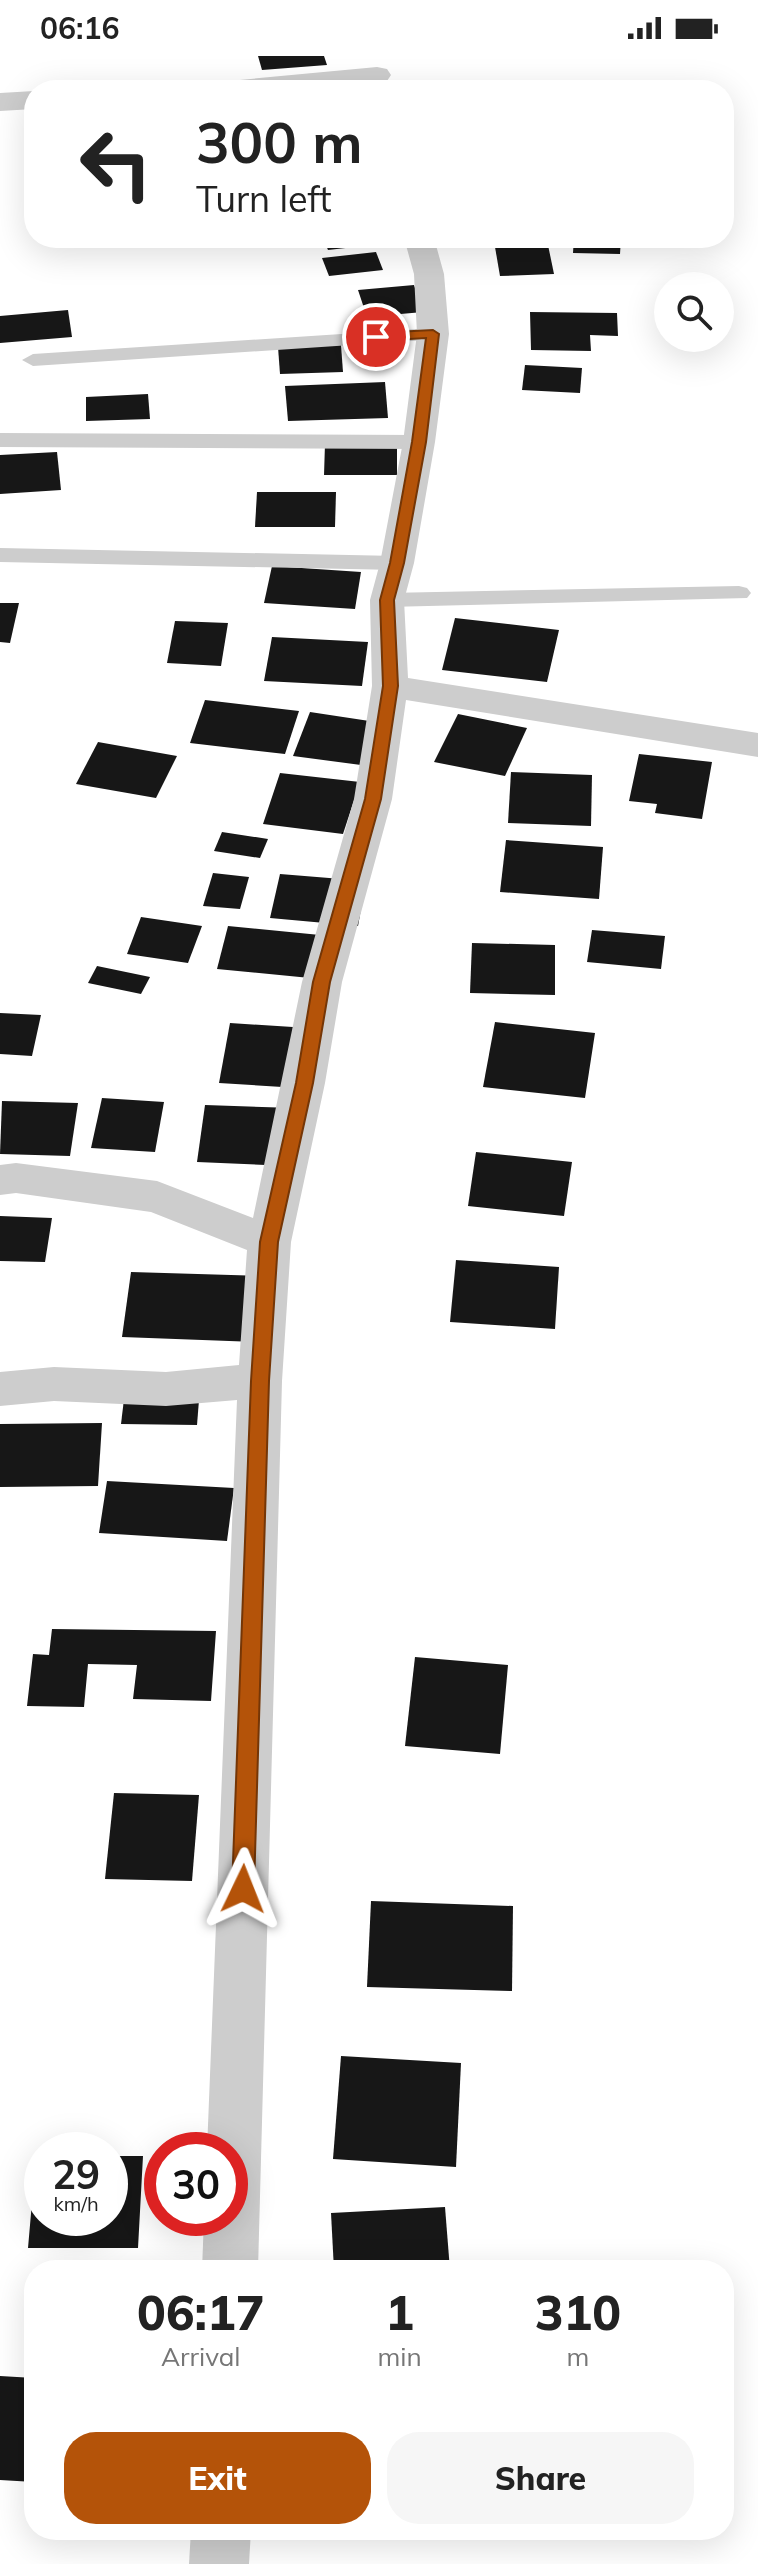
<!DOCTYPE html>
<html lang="en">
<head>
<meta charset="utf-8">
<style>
  :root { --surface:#fff; --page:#f6f6f6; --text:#222; --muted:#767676; --accent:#b45309 }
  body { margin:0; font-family:Mulish,sans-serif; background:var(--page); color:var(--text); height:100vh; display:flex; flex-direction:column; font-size:30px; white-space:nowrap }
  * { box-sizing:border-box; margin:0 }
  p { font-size:26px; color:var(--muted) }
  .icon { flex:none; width:44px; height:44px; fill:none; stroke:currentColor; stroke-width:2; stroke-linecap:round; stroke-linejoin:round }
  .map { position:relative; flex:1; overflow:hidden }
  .details { position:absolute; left:24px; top:2204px; width:710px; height:280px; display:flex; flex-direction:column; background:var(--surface); border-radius:32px; box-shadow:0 8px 32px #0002 }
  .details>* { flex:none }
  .guide { position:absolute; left:24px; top:24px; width:710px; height:168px; border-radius:32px; box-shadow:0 8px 32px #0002; background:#fff; color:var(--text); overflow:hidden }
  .buttons { position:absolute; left:654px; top:216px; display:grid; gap:16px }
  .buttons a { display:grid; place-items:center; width:80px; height:80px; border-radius:50%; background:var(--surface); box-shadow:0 8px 32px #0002; font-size:40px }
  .speed { position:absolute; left:24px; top:2076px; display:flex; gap:16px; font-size:40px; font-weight:700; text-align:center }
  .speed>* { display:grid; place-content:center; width:104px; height:104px; border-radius:50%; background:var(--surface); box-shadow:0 8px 32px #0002; line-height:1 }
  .speed small { font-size:20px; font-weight:400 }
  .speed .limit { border:12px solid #d22; background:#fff; color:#111 }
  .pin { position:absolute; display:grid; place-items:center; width:68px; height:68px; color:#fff; margin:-34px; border:4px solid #fff; border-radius:50%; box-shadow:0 2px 8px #0007 }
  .me { position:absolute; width:88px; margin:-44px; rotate:2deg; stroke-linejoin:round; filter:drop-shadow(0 0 6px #0008) }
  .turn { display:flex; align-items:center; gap:28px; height:168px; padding:0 40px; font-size:36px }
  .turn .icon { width:104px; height:104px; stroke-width:2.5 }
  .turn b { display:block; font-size:56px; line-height:68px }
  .eta { display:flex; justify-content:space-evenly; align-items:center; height:136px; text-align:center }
  .eta b { font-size:48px; font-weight:800; line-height:56px }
  .cta { display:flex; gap:16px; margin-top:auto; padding:16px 40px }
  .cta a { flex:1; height:92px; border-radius:32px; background:var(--accent); color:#fff; font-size:32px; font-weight:800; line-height:92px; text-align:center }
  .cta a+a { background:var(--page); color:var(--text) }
  .status { display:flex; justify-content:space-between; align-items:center; height:56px; padding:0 40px; background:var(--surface); direction:ltr }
  .status svg { height:22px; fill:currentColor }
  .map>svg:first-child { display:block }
  .building { fill:#171717 }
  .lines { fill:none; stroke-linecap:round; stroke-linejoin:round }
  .service { fill:#cdcdcd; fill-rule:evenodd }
  .minor { fill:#cdcdcd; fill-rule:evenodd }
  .route { fill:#b45309; stroke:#753606; stroke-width:2 }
</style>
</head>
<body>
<div class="status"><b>06:16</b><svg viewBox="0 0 49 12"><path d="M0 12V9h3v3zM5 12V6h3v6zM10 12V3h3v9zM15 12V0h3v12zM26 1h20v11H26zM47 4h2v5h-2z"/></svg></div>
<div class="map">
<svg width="758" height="2508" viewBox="0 0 758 2508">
  <rect width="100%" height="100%" fill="#fff"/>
  <g class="building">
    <path d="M 258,0 L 324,0 L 327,9 L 262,14 Z"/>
    <path d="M 323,182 L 360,182 L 363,190 L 328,194 Z"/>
    <path d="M 574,182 L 621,182 L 620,198 L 573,197 Z"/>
    <path d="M 548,189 L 554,218 L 500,220 L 495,191 Z"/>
    <path d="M 376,196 L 383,214 L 329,220 L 322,202 Z"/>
    <path d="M 414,229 L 423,256 L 367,261 L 358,234 Z"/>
    <path d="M 68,254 L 72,281 L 0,287 L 0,260 Z"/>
    <path d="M 530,256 L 617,257 L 618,280 L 590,279 L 591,295 L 531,294 Z"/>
    <path d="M 341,289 L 343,316 L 280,318 L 278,291 Z"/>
    <path d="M 525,309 L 582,312 L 580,337 L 522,334 Z"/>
    <path d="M 385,326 L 388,362 L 288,365 L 285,330 Z"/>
    <path d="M 148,338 L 150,363 L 86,365 L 86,341 Z"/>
    <path d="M 325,387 L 397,387 L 397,419 L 324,419 Z"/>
    <path d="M 57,396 L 61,434 L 0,438 L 0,399 Z"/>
    <path d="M 257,436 L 336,436 L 335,471 L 255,471 Z"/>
    <path d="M 272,510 L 361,516 L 355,553 L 264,547 Z"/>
    <path d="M 0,547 L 19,547 L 10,587 L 0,586 Z"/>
    <path d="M 455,562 L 559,574 L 547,626 L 442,614 Z"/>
    <path d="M 175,565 L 228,567 L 221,610 L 167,607 Z"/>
    <path d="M 272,581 L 368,586 L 362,630 L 264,625 Z"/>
    <path d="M 205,644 L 299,655 L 285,698 L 190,687 Z"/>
    <path d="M 310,656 L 376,666 L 361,709 L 293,700 Z"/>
    <path d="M 458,658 L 527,672 L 505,720 L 434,706 Z"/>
    <path d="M 98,686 L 177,700 L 156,742 L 76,728 Z"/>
    <path d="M 639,698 L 712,706 L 702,763 L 655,757 L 657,748 L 629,745 Z"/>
    <path d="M 511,716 L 592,719 L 591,770 L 508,767 Z"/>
    <path d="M 280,717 L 360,726 L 343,778 L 263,768 Z"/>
    <path d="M 222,776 L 268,783 L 260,802 L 214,795 Z"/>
    <path d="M 506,784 L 603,791 L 599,843 L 500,836 Z"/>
    <path d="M 213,817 L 249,821 L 240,853 L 203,850 Z"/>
    <path d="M 280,818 L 366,825 L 358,870 L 270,862 Z"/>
    <path d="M 141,861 L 202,870 L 188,907 L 127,898 Z"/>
    <path d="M 228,870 L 320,879 L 310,922 L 217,913 Z"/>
    <path d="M 592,874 L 665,880 L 661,913 L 587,906 Z"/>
    <path d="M 472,887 L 555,889 L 555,939 L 470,937 Z"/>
    <path d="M 97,910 L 150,921 L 141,938 L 88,927 Z"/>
    <path d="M 0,957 L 41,959 L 32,1000 L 0,998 Z"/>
    <path d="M 495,966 L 595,977 L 585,1042 L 483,1031 Z"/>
    <path d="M 230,967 L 324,973 L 315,1033 L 219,1027 Z"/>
    <path d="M 102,1042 L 164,1046 L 155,1096 L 91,1092 Z"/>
    <path d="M 2,1045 L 78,1047 L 70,1100 L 0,1098 Z"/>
    <path d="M 205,1049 L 294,1052 L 289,1110 L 197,1106 Z"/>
    <path d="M 476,1096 L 572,1106 L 564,1160 L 468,1150 Z"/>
    <path d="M 0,1160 L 52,1162 L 45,1206 L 0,1205 Z"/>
    <path d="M 456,1204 L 559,1211 L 555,1273 L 450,1266 Z"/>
    <path d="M 131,1216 L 263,1220 L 258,1286 L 122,1281 Z"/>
    <path d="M 124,1343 L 199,1344 L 197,1369 L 121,1368 Z"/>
    <path d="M 102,1367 L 98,1430 L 0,1431 L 0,1368 Z"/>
    <path d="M 107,1425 L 234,1432 L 227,1485 L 99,1477 Z"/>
    <path d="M 52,1573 L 216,1575 L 211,1645 L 133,1643 L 137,1609 L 88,1608 L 84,1651 L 27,1650 L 33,1598 L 49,1599 Z"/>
    <path d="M 415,1601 L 508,1609 L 500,1698 L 405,1690 Z"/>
    <path d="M 114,1737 L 199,1739 L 192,1825 L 105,1823 Z"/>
    <path d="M 371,1845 L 513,1850 L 512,1935 L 367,1931 Z"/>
    <path d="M 341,2000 L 461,2007 L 456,2111 L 333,2103 Z"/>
    <path d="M 36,2100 L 42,2100 L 42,2162 L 110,2162 L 110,2100 L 143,2100 L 138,2192 L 28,2192 Z"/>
    <path d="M 445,2151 L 450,2214 L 334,2214 L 331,2157 Z"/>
    <path d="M 0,2320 L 34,2322 L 34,2426 L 0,2424 Z"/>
  </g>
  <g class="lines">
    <g class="service">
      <path d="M 433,272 L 441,273 L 444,278 L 441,283 L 33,310 L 22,304 L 33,298 Z"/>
      <path d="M 0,377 L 419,379 L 430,386 L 419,393 L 0,391 Z"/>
      <path d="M 0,492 L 397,500 L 405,502 L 409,507 L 405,512 L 397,514 L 0,506 Z"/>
      <path d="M 739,530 L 747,532 L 751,537 L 747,542 L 387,551 L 379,549 L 375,544 L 379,539 L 387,537 Z"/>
    </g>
    <g class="minor">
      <path d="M 377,11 L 387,13 L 391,19 L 387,25 L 307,34 L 204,34 L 208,28 L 218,26 Z"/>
      <path d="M 34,35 L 34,53 L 0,55 L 0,37 Z"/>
      <path d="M 404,182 L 434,182 L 444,218 L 449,278 L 435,386 L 414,507 L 404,544 L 408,622 L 758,677 L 758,701 L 406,644 L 392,743 L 342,926 L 325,1027 L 291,1186 L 282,1325 L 258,2214 L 202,2214 L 204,2162 L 230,2162 L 230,2094 L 207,2094 L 237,1344 L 166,1350 L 54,1345 L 0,1350 L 0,1316 L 54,1311 L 166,1316 L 239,1309 L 247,1194 L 151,1156 L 16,1137 L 0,1139 L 0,1109 L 16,1107 L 157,1125 L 253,1162 L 302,926 L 354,743 L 372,630 L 370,544 L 380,507 L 403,386 L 417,278 L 414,218 Z"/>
      <path d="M 191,2474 L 251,2474 L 249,2508 L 189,2508 Z"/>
    </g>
  </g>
  <path class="route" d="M 433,274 L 439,278 L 426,386 L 404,507 L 394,544 L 398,630 L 381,743 L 330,926 L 313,1027 L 278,1186 L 269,1325 L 254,1833 L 251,1840 L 243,1842 L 235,1840 L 232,1833 L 251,1325 L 260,1186 L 296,1027 L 313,926 L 365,743 L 383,630 L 380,544 L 390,507 L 412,386 L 426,282 L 376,285 L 370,281 L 376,277 Z"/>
</svg>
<div class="buttons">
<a><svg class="icon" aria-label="search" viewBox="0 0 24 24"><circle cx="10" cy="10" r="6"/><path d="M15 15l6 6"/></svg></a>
</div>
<div class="speed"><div>29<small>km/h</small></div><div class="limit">30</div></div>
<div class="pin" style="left:376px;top:281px;background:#d93025"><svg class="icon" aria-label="arrive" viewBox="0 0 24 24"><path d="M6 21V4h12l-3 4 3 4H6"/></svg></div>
<svg class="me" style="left:243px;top:1833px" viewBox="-20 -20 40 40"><path d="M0-17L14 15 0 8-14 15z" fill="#b45309" stroke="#fff" stroke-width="4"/></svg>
<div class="guide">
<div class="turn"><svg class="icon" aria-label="left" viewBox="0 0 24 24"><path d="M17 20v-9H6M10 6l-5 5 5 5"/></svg><div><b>300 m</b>Turn left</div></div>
</div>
<section class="details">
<div class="eta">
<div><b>06:17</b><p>Arrival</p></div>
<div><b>1</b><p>min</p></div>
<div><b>310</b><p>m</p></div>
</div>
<div class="cta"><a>Exit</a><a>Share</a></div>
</section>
</div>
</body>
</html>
